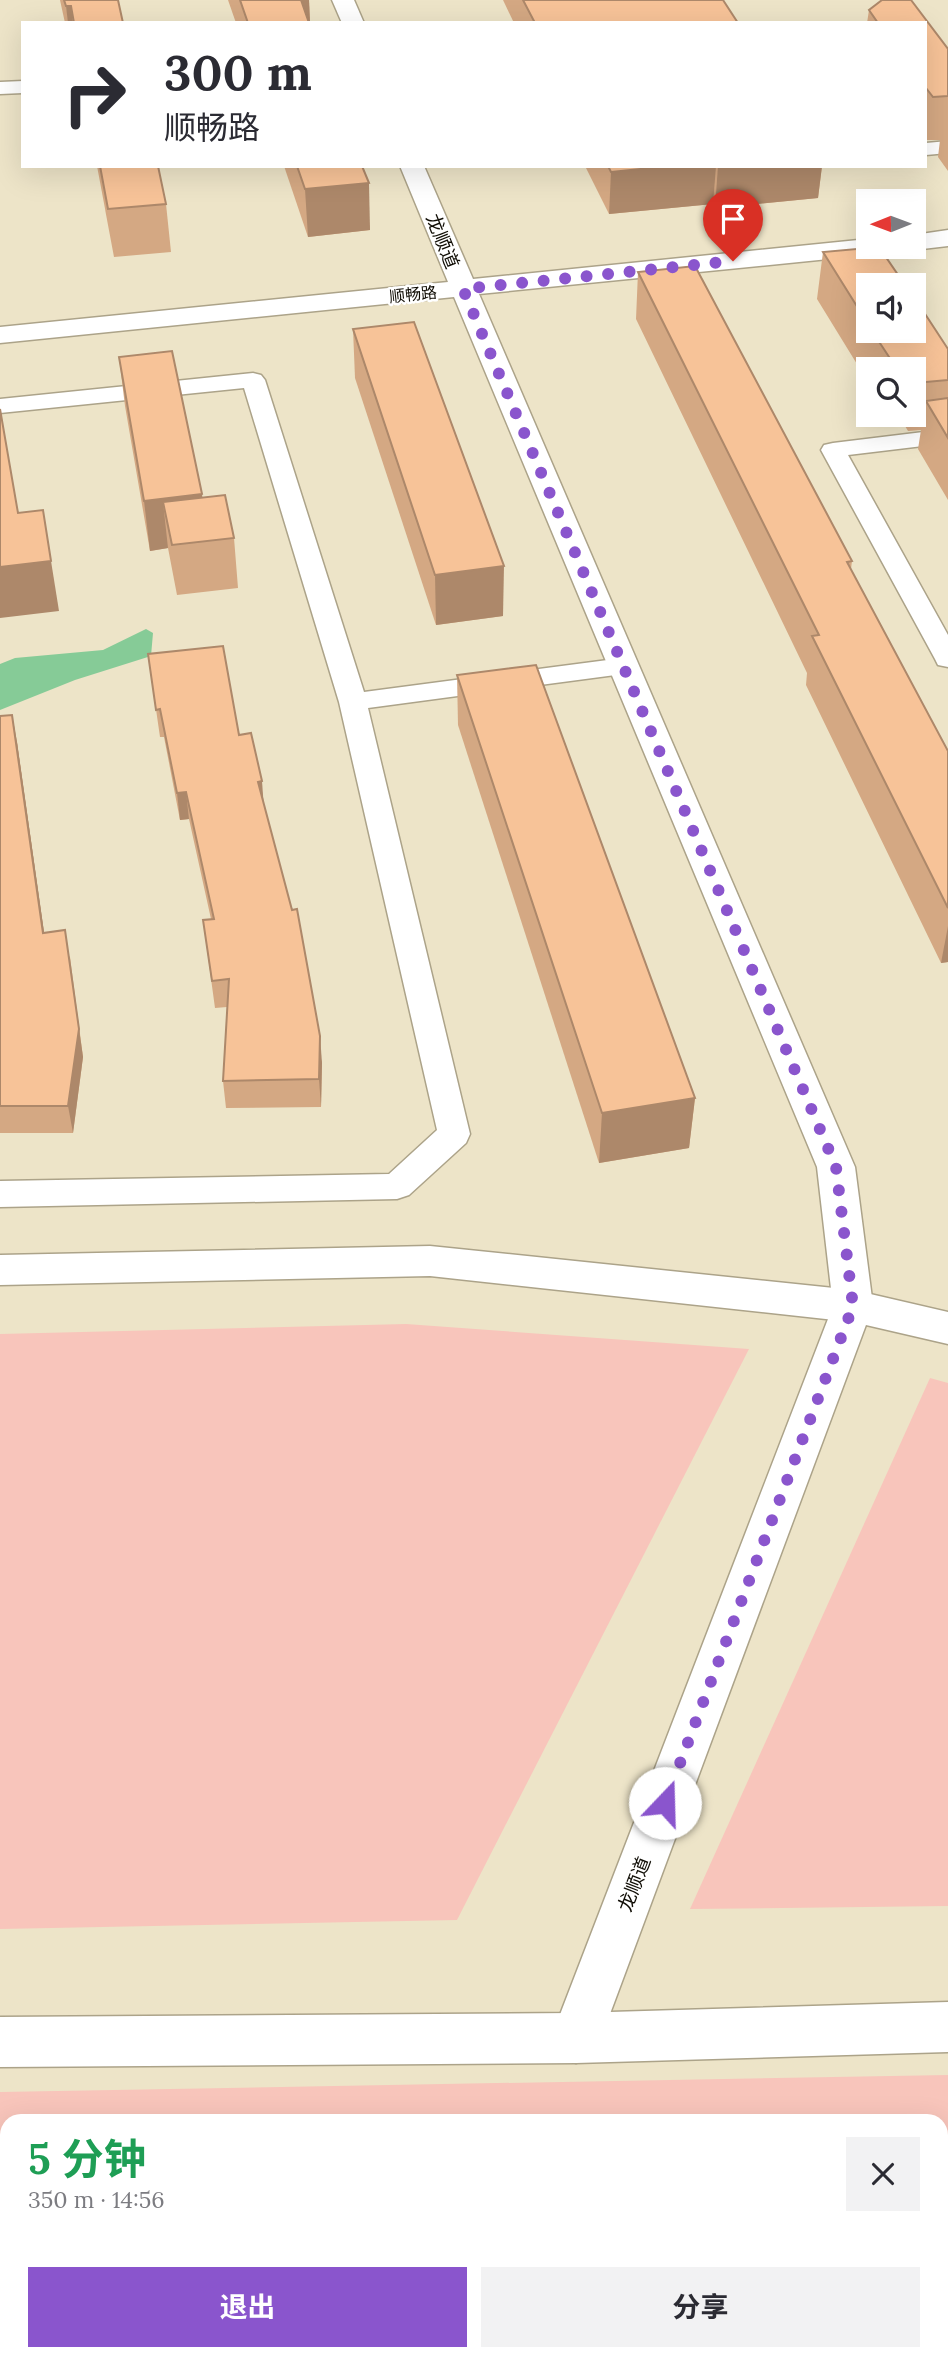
<!DOCTYPE html>
<html lang="zh">
<head>
<meta charset="utf-8">
<style>
  :root { --surface:#fff; --page:#f2f2f3; --text:#2b2b33; --muted:#7c7c81; --accent:#8a55cd }
  body { margin:0; font-family:Lora,"Noto Sans SC",serif; background:var(--page); color:var(--text); height:100vh; display:flex; flex-direction:column; font-size:26px; white-space:nowrap }
  * { box-sizing:border-box; margin:0 }
  p { font-size:23px; color:var(--muted) }
  .icon { flex:none; width:38px; height:38px; fill:none; stroke:currentColor; stroke-width:2; stroke-linecap:round; stroke-linejoin:round }
  .map { position:relative; flex:1; overflow:hidden }
  .sheet { position:absolute; left:0px; top:2114px; width:948px; height:247px; display:flex; flex-direction:column; background:var(--surface); border-radius:21px 21px 0 0; box-shadow:0 7px 28px #0002 }
  .sheet>* { flex:none }
  .hud { position:absolute; left:21px; top:21px; width:906px; height:147px; border-radius:0px; box-shadow:0 7px 28px #0002; background:#fff; color:var(--text); overflow:hidden }
  .needle { width:46px; rotate:269deg }
  .buttons { position:absolute; left:856px; top:189px; display:grid; gap:14px }
  .buttons a { display:grid; place-items:center; width:70px; height:70px; border-radius:0px; background:var(--surface); box-shadow:0 7px 28px #0002; font-size:35px }
  .pin { position:absolute; display:grid; place-items:center; width:60px; height:60px; color:#fff; margin:-72px -30px; border-radius:50% 50% 50% 0; rotate:-45deg; box-shadow:0 0 7px #0007 }
  .pin .icon { rotate:45deg }
  .me { position:absolute; width:77px; margin:-38px; rotate:21deg; stroke-linejoin:round; filter:drop-shadow(0 0 5px #0008) }
  .turn { display:flex; align-items:center; gap:24px; height:147px; padding:0 28px; font-size:32px }
  .turn .icon { width:91px; height:91px; stroke-width:2.5 }
  .turn b { display:block; font-size:49px; line-height:60px }
  .round { display:grid; place-items:center; flex:none; width:74px; height:74px; border-radius:0px; background:var(--page) }
  .headline { display:flex; align-items:center; justify-content:space-between; height:119px; padding:0 28px }
  h1 { font-size:42px; font-weight:700; line-height:52px; color:#1e9e55 }
  .primary-button { display:flex; gap:14px; margin-top:auto; padding:14px 28px }
  .primary-button a { flex:1; height:80px; border-radius:0px; background:var(--accent); color:#fff; font-size:28px; font-weight:700; line-height:80px; text-align:center }
  .primary-button a+a { background:var(--page); color:var(--text) }
  .map>svg:first-child { display:block }
  .green { fill:#f8c5bb; fill-rule:evenodd }
  .water { fill:#86cb97 }
  .lines { fill:none; stroke-linecap:round; stroke-linejoin:round }
  .lane-casing { stroke:#aca389; stroke-width:3 }
  .street-casing { stroke:#aca389; stroke-width:3 }
  .secondary-casing { stroke:#aca389; stroke-width:3 }
  .lane { fill:#fff; fill-rule:evenodd }
  .street { fill:#fff; fill-rule:evenodd }
  .secondary { fill:#fff; fill-rule:evenodd }
  .wall { fill:#d4a883 }
  .shaded-wall { fill:#ad886a }
  .building { fill:#f7c398; stroke:#ad886a; stroke-width:2 }
  .route { stroke:#8a55cd; stroke-width:12; stroke-dasharray:0 21.6 }
  .labels { text-anchor:middle; dominant-baseline:central; stroke-width:5; stroke-linejoin:round; paint-order:stroke }
  .far-street-label { font-size:16px; fill:#0f0c04; stroke:#fff }
  .street-label { font-size:19px; fill:#0f0c04; stroke:#fff }
</style>
</head>
<body>
<div class="map">
<svg width="948" height="2360" viewBox="0 0 948 2360">
  <rect width="100%" height="100%" fill="#ede4c8"/>
  <g class="green">
    <path d="M 406,1324 L 749,1349 L 457,1920 L 0,1929 L 0,1334 Z"/>
    <path d="M 930,1378 L 948,1383 L 948,1906 L 690,1909 Z"/>
    <path d="M 948,2075 L 948,2360 L 0,2360 L 0,2092 ZM 7,2121 L 942,2121 L 942,2354 L 7,2354 Z"/>
  </g>
  <path class="water" d="M 146,629 L 153,633 L 151,656 L 75,680 L 0,710 L 0,664 L 15,658 L 103,650 Z"/>
  <g class="lines">
    <g class="lane-casing">
      <g id="lane">
        <path d="M 23,81 L 23,93 L 0,94 L 0,82 Z"/>
        <path d="M 948,141 L 948,153 L 926,155 L 926,143 Z"/>
        <path d="M 253,373 L 261,375 L 265,380 L 364,692 L 623,658 L 633,660 L 637,666 L 633,672 L 623,674 L 368,708 L 470,1134 L 466,1143 L 409,1195 L 397,1199 L 0,1207 L 0,1181 L 389,1174 L 437,1130 L 339,702 L 244,388 L 0,413 L 0,399 Z"/>
        <path d="M 948,429 L 948,443 L 848,455 L 948,635 L 948,667 L 938,665 L 935,659 L 821,450 L 824,445 L 833,443 Z"/>
      </g>
    </g>
    <g class="street-casing">
      <g id="street">
        <path d="M 430,1246 L 853,1290 L 948,1312 L 948,1344 L 853,1322 L 430,1276 L 0,1285 L 0,1255 Z"/>
        <path d="M 948,2002 L 948,2052 L 576,2063 L 0,2067 L 0,2017 L 576,2013 Z"/>
      </g>
    </g>
    <g class="secondary-casing">
      <g id="secondary">
        <path d="M 332,0 L 354,0 L 364,23 L 342,23 Z"/>
        <path d="M 400,166 L 424,166 L 473,279 L 868,239 L 868,247 L 881,247 L 877,252 L 868,255 L 479,294 L 855,1167 L 873,1306 L 601,2038 L 594,2056 L 576,2063 L 558,2056 L 551,2038 L 833,1306 L 817,1167 L 454,297 L 0,343 L 0,327 L 448,282 Z"/>
        <path d="M 948,230 L 948,246 L 914,250 L 905,247 L 914,247 L 914,235 Z"/>
      </g>
    </g>
    <use href="#lane" class="lane"/>
    <use href="#street" class="street"/>
    <use href="#secondary" class="secondary"/>
  </g>
  <g class="wall">
    <path d="M 60,0 L 118,0 L 123,23 L 65,23 Z"/>
    <path d="M 228,0 L 309,0 L 310,23 L 236,23 Z"/>
    <path d="M 503,0 L 723,0 L 738,23 L 514,23 Z"/>
    <path d="M 882,0 L 911,0 L 948,49 L 948,171 L 938,157 L 940,140 L 926,140 L 926,23 L 867,23 L 869,10 Z"/>
    <path d="M 97,166 L 158,166 L 166,204 L 171,252 L 114,257 Z"/>
    <path d="M 284,166 L 362,166 L 370,230 L 308,237 Z"/>
    <path d="M 585,166 L 822,166 L 818,198 L 715,208 L 713,204 L 609,214 Z"/>
    <path d="M 823,252 L 868,285 L 868,331 L 914,331 L 948,349 L 948,500 L 918,449 L 921,430 L 908,431 L 902,421 L 892,422 L 888,415 L 914,415 L 914,369 L 868,369 L 868,382 L 817,299 Z"/>
    <path d="M 638,272 L 852,561 L 851,569 L 948,751 L 948,962 L 941,963 L 806,685 L 807,673 L 636,319 Z"/>
    <path d="M 353,329 L 503,616 L 436,625 L 355,378 Z"/>
    <path d="M 119,357 L 202,494 L 202,498 L 234,538 L 238,588 L 177,595 L 168,548 L 150,551 L 125,406 Z"/>
    <path d="M 148,654 L 239,735 L 264,805 L 322,1063 L 321,1107 L 226,1108 L 223,1081 L 227,1007 L 215,1008 L 203,920 L 211,919 L 189,819 L 180,820 L 164,737 L 160,737 Z"/>
    <path d="M 457,675 L 695,1098 L 689,1148 L 599,1163 L 458,725 Z"/>
    <path d="M 0,716 L 17,742 L 44,933 L 70,957 L 83,1057 L 73,1133 L 0,1133 Z"/>
  </g>
  <g class="shaded-wall">
    <path d="M 300,0 L 309,0 L 310,23 L 301,23 Z"/>
    <path d="M 66,6 L 71,6 L 73,23 L 68,23 Z"/>
    <path d="M 670,166 L 716,166 L 713,204 L 609,214 L 611,172 Z"/>
    <path d="M 718,166 L 822,166 L 818,198 L 715,208 Z"/>
    <path d="M 369,183 L 370,230 L 308,237 L 305,189 Z"/>
    <path d="M 893,415 L 903,415 L 902,421 L 892,422 Z"/>
    <path d="M 202,494 L 207,541 L 163,502 L 168,548 L 150,551 L 144,501 Z"/>
    <path d="M 51,561 L 59,611 L 0,618 L 0,567 Z"/>
    <path d="M 504,566 L 503,616 L 436,625 L 435,575 Z"/>
    <path d="M 12,715 L 17,742 L 48,960 L 43,933 Z"/>
    <path d="M 262,781 L 264,809 L 258,782 Z"/>
    <path d="M 186,792 L 189,819 L 180,820 L 177,793 Z"/>
    <path d="M 948,926 L 948,962 L 941,963 Z"/>
    <path d="M 65,930 L 83,1057 L 73,1133 L 68,1106 Z"/>
    <path d="M 320,1036 L 322,1063 L 321,1107 L 319,1079 Z"/>
    <path d="M 695,1098 L 689,1148 L 599,1163 L 602,1113 Z"/>
  </g>
  <g class="building">
    <path d="M 64,0 L 118,0 L 123,23 L 74,23 L 71,6 L 66,6 Z"/>
    <path d="M 240,0 L 301,0 L 309,23 L 248,23 Z"/>
    <path d="M 523,0 L 723,0 L 738,23 L 535,23 Z"/>
    <path d="M 882,0 L 911,0 L 948,49 L 948,96 L 933,97 L 926,88 L 926,23 L 878,23 L 869,10 Z"/>
    <path d="M 100,166 L 158,166 L 166,204 L 108,209 Z"/>
    <path d="M 297,166 L 362,166 L 369,183 L 305,189 Z"/>
    <path d="M 608,166 L 670,166 L 611,172 Z"/>
    <path d="M 879,247 L 905,285 L 868,285 L 868,324 L 823,252 Z"/>
    <path d="M 695,266 L 852,561 L 847,562 L 948,751 L 948,908 L 812,636 L 819,635 L 638,272 Z"/>
    <path d="M 914,297 L 948,349 L 948,380 L 915,383 L 914,381 L 914,369 L 897,369 L 872,331 L 914,331 Z"/>
    <path d="M 414,322 L 504,566 L 435,575 L 353,329 Z"/>
    <path d="M 172,351 L 202,494 L 144,501 L 119,357 Z"/>
    <path d="M 948,398 L 948,438 L 926,401 Z"/>
    <path d="M 0,409 L 18,513 L 43,510 L 51,561 L 0,567 Z"/>
    <path d="M 225,495 L 234,538 L 172,545 L 163,502 Z"/>
    <path d="M 223,646 L 239,735 L 251,733 L 262,781 L 258,782 L 292,910 L 297,909 L 320,1036 L 319,1079 L 223,1081 L 229,979 L 212,981 L 203,920 L 214,919 L 186,792 L 177,793 L 160,709 L 156,710 L 148,654 Z"/>
    <path d="M 536,665 L 695,1098 L 602,1113 L 457,675 Z"/>
    <path d="M 12,715 L 43,933 L 65,930 L 79,1029 L 68,1106 L 0,1106 L 0,716 Z"/>
  </g>
  <g class="lines">
    <path class="route" d="M 665,1803 L 853,1306 L 836,1167 L 463,289 L 733,261"/>
  </g>
  <g class="labels">
    <g class="far-street-label">
      <text transform="translate(413 294) rotate(-6)">顺畅路</text>
    </g>
    <g class="street-label">
      <text transform="translate(443 241) rotate(68)">龙顺道</text>
      <text transform="translate(634 1884) rotate(-69)">龙顺道</text>
    </g>
  </g>
</svg>
<div class="buttons">
<a><svg class="needle" viewBox="-14 -14 28 28"><path d="M0-13l5 13h-10z" fill="#e53935"/><path d="M0 13l5-13h-10z" fill="#7c7c81"/></svg></a>
<a><svg class="icon" aria-label="sound" viewBox="0 0 24 24"><path d="M4 9h4l5-4v14l-5-4H4zM17 9q2 3 0 6"/></svg></a>
<a><svg class="icon" aria-label="search" viewBox="0 0 24 24"><circle cx="10" cy="10" r="6"/><path d="M15 15l6 6"/></svg></a>
</div>
<div class="pin" style="left:733px;top:261px;background:#d93025"><svg class="icon" aria-label="arrive" viewBox="0 0 24 24"><path d="M6 21V4h12l-3 4 3 4H6"/></svg></div>
<svg class="me" style="left:665px;top:1803px" viewBox="-20 -20 40 40"><circle r="19" fill="#fff"/><path d="M0-13L10 11 0 6-10 11z" fill="#8a55cd"/></svg>
<div class="hud">
<div class="turn"><svg class="icon" aria-label="right" viewBox="0 0 24 24"><path d="M7 20v-9h11M14 6l5 5-5 5"/></svg><div><b>300 m</b>顺畅路</div></div>
</div>
<section class="sheet">
<div class="headline"><div><h1>5 分钟</h1><p>350 m · 14:56</p></div><a class="round"><svg class="icon" aria-label="close" viewBox="0 0 24 24"><path d="M6 6l12 12M18 6L6 18"/></svg></a></div>
<div class="primary-button"><a>退出</a><a>分享</a></div>
</section>
</div>
</body>
</html>
